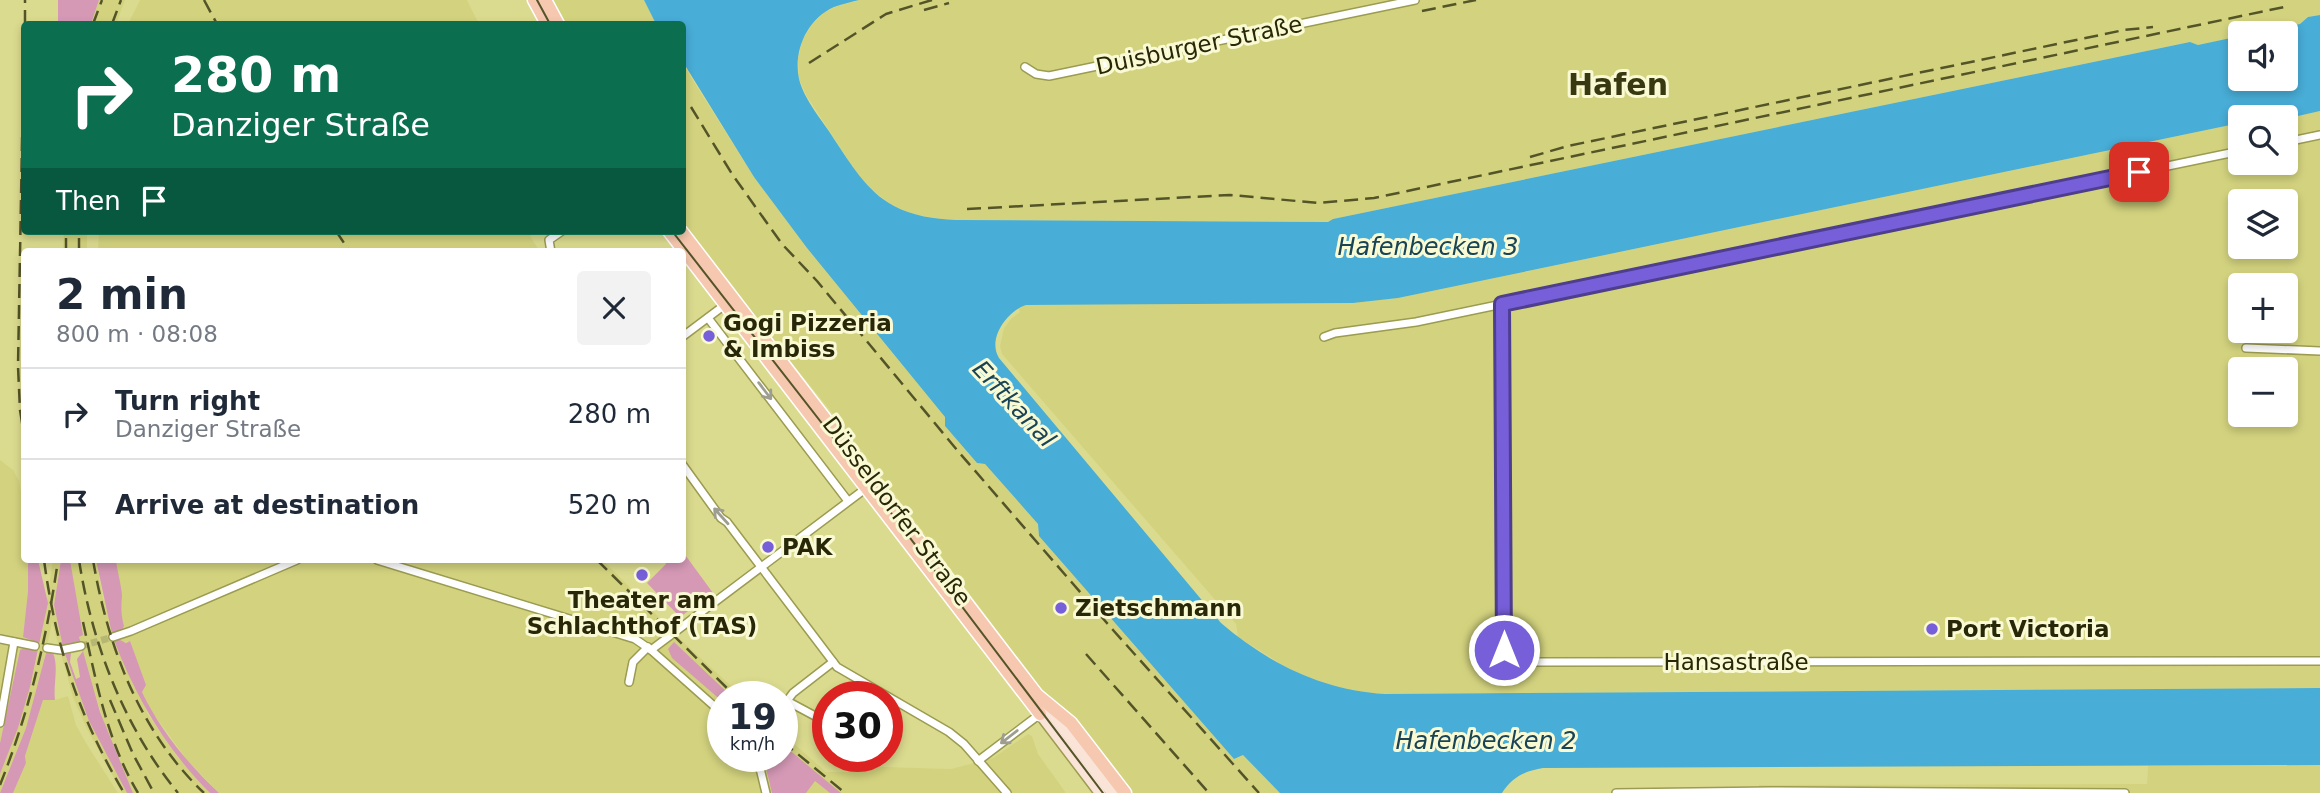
<!DOCTYPE html>
<html lang="en">
<head>
<meta charset="utf-8">
<style>
  :root { --surface:#fff; --page:#f2f2f3; --text:#1f2937; --muted:#747a83; --line:#e0e1e3 }
  body { margin:0; font-family:"DejaVu Sans",sans-serif; background:var(--page); color:var(--text); height:100vh; display:flex; flex-direction:column; font-size:26px; white-space:nowrap }
  * { box-sizing:border-box; margin:0 }
  p { font-size:23px; color:var(--muted) }
  .icon { flex:none; width:38px; height:38px; fill:none; stroke:currentColor; stroke-width:2; stroke-linecap:round; stroke-linejoin:round }
  .map { position:relative; flex:1; overflow:hidden }
  .panel { position:absolute; left:21px; top:248px; width:665px; height:315px; display:flex; flex-direction:column; background:var(--surface); border-radius:7px; box-shadow:0 4px 10px #0003 }
  .panel>* { flex:none }
  .guide { position:absolute; left:21px; top:21px; width:665px; height:214px; border-radius:7px; box-shadow:0 4px 10px #0003; background:#0b6e4f; color:#fff; overflow:hidden }
  .buttons { position:absolute; left:2228px; top:21px; display:grid; gap:14px }
  .buttons a { display:grid; place-items:center; width:70px; height:70px; border-radius:7px; background:var(--surface); box-shadow:0 4px 10px #0003; font-size:35px }
  .speed { position:absolute; left:707px; top:681px; display:flex; gap:14px; font-size:35px; font-weight:700; text-align:center }
  .speed>* { display:grid; place-content:center; width:91px; height:91px; border-radius:50%; background:var(--surface); box-shadow:0 4px 10px #0003; line-height:1 }
  .speed small { font-size:18px; font-weight:400 }
  .speed .limit { border:10px solid #d22; background:#fff; color:#111 }
  .pin { position:absolute; display:grid; place-items:center; width:60px; height:60px; color:#fff; margin:-30px; border-radius:14px; box-shadow:0 4px 10px #0006 }
  .me { position:absolute; width:77px; margin:-38px; rotate:0deg; stroke-linejoin:round; filter:drop-shadow(0 0 5px #0008) }
  .turn { display:flex; align-items:center; gap:24px; height:147px; padding:0 35px; font-size:32px }
  .turn .icon { width:91px; height:91px; stroke-width:2.5 }
  .turn b { display:block; font-size:49px; line-height:60px }
  .then { display:flex; align-items:center; height:66px; padding:0 35px; background:#0003; gap:14px; font-size:26px }
  .round { display:grid; place-items:center; flex:none; width:74px; height:74px; border-radius:7px; background:var(--page) }
  .headline { display:flex; align-items:center; justify-content:space-between; height:119px; padding:0 35px }
  h1 { font-size:42px; font-weight:600; line-height:52px }
  ul { padding:0; list-style:none }
  li { display:flex; align-items:center; gap:21px; height:91px; padding:0 35px; border-top:2px solid var(--line) }
  li div { flex:1 }
  li b { display:block; font-size:26px }
  li em { font-style:normal }
  .map>svg:first-child { display:block }
  .built { fill:#d3d37f; fill-rule:evenodd }
  .green { fill:#d599b6 }
  .water { fill:#48add7 }
  .lines { fill:none; stroke-linecap:round; stroke-linejoin:round }
  .minor-tunnel { stroke:#b7b774; stroke-width:7; stroke-dasharray:7 3.5; stroke-linecap:butt }
  .minor-casing { stroke:#9b9b51; stroke-width:10 }
  .secondary-casing { stroke:#9b9b51; stroke-width:13 }
  .primary-casing { stroke:#fff; stroke-width:15 }
  .minor { stroke:#fff; stroke-width:7 }
  .secondary { stroke:#fae3d7; stroke-width:10 }
  .primary { stroke:#f6c8af; stroke-width:12 }
  .tram { stroke:#545429; stroke-width:2 }
  .rail { stroke:#545429; stroke-width:2.5; stroke-dasharray:14 7; stroke-linecap:butt }
  .oneway { stroke:#9e9e90 }
  .route-casing { stroke:#4e3e8e; stroke-width:18 }
  .route { stroke:#785fda; stroke-width:12 }
  .poi-dot { fill:#785fda; stroke:#f9fad4; stroke-width:2.5 }
  .labels { text-anchor:middle; dominant-baseline:central; stroke-width:6; stroke-linejoin:round; paint-order:stroke }
  .street-label { font-size:23px; fill:#282808; stroke:#f9fad4 }
  .poi-label { font-size:23px; font-weight:bold; fill:#282808; stroke:#f9fad4; text-anchor:start }
  .water-label { font-size:24px; font-style:italic; fill:#194456; stroke:#f9fad4 }
  .district-label { font-size:30px; font-weight:bold; fill:#393911; stroke:#f9fad4 }
</style>
</head>
<body>
<div class="map">
<svg width="2320" height="793" viewBox="0 0 2320 793">
  <rect width="100%" height="100%" fill="#dbdb8f"/>
  <g class="built">
    <path d="M 99,0 L 125,0 L 116,24 L 91,24 Z"/>
    <path d="M 140,0 L 467,0 L 479,24 L 128,24 Z"/>
    <path d="M 553,0 L 644,0 L 656,24 L 565,24 Z"/>
    <path d="M 859,0 L 2320,0 L 2320,15 L 2308,17 L 2301,24 L 2255,33 L 2240,33 L 2240,36 L 2198,45 L 2190,42 L 1333,219 L 1328,222 L 956,220 L 930,218 L 910,213 L 892,205 L 873,191 L 858,175 L 806,95 L 799,79 L 798,59 L 802,41 L 811,26 L 823,13 L 835,7 Z"/>
    <path d="M 682,63 L 754,177 L 807,248 L 945,417 L 945,426 L 977,463 L 985,464 L 1038,524 L 1039,536 L 1234,759 L 1243,755 L 1281,793 L 1132,793 L 1094,742 L 1037,684 L 1001,639 L 1002,637 L 846,430 L 740,299 L 683,223 Z"/>
    <path d="M 2320,111 L 2320,688 L 1385,694 L 1357,692 L 1331,686 L 1289,669 L 1238,637 L 1236,624 L 1002,354 L 1000,346 L 1004,328 L 1011,319 L 1020,312 L 1018,308 L 1026,305 L 1353,303 L 1398,298 L 2240,123 L 2240,163 L 2286,163 L 2286,117 L 2270,117 L 2294,112 L 2298,116 ZM 2240,201 L 2286,201 L 2286,247 L 2240,247 ZM 2240,285 L 2286,285 L 2286,331 L 2240,331 ZM 2240,369 L 2286,369 L 2286,415 L 2240,415 Z"/>
    <path d="M 64,231 L 87,231 L 87,252 L 63,252 Z"/>
    <path d="M 99,231 L 539,231 L 530,236 L 540,252 L 98,252 Z"/>
    <path d="M 0,460 L 13,470 L 19,481 L 24,509 L 24,560 L 28,560 L 28,590 L 23,637 L 36,642 L 34,649 L 20,650 L 0,743 Z"/>
    <path d="M 53,560 L 61,560 L 54,605 L 65,654 L 89,721 L 127,793 L 122,793 L 86,727 L 73,697 L 52,622 L 38,689 L 26,728 L 0,793 L 0,774 L 18,728 L 39,651 Z"/>
    <path d="M 70,560 L 96,560 L 103,599 L 124,626 L 120,611 L 121,592 L 118,583 L 116,560 L 603,560 L 680,639 L 742,696 L 723,696 L 723,756 L 782,756 L 782,733 L 826,772 L 851,772 L 851,766 L 951,769 L 993,758 L 1028,734 L 1032,736 L 1038,754 L 1066,793 L 219,793 L 187,760 L 150,709 L 142,692 L 130,641 L 124,642 L 147,713 L 176,755 L 210,793 L 133,793 L 108,736 L 91,680 L 79,637 L 82,635 Z"/>
    <path d="M 68,696 L 76,725 L 86,743 L 118,793 L 13,793 L 26,763 L 25,756 L 43,700 L 55,700 Z"/>
    <path d="M 2320,765 L 2320,793 L 1759,793 L 1759,785 L 2147,784 L 2148,766 Z"/>
  </g>
  <g class="green">
    <path d="M 58,0 L 99,0 L 91,24 L 58,24 Z"/>
    <path d="M 683,552 L 713,593 L 680,617 L 647,583 L 666,564 L 664,560 L 682,560 Z"/>
    <path d="M 28,560 L 38,560 L 48,603 L 46,612 L 30,687 L 18,728 L 0,774 L 0,743 L 20,650 L 27,647 L 34,649 L 36,642 L 23,637 L 28,591 Z"/>
    <path d="M 61,560 L 70,560 L 83,635 L 79,637 L 81,643 L 63,647 L 54,605 Z"/>
    <path d="M 96,560 L 116,560 C 117,570 122,588 122,596 C 121,608 121,614 124,626 L 122,630 L 112,634 Z"/>
    <path d="M 118,639 L 126,643 L 130,641 L 146,685 L 142,692 C 160,730 188,764 219,793 L 210,793 C 166,749 136,698 114,640 Z"/>
    <path d="M 674,642 L 731,696 L 723,696 L 723,702 L 672,658 L 668,649 Z"/>
    <path d="M 83,651 L 100,712 L 133,793 L 127,793 L 89,721 L 65,654 L 71,653 L 70,662 L 76,679 L 80,677 L 77,659 Z"/>
    <path d="M 46,653 L 53,653 C 59,667 53,685 55,700 L 43,700 L 25,756 L 26,763 L 13,793 L 0,793 L 26,728 Z"/>
    <path d="M 782,744 L 841,793 L 830,793 L 815,781 L 806,793 L 772,793 L 763,756 L 782,756 Z"/>
  </g>
  <path class="water" d="M 644,0 L 859,0 C 851,2 842,4 834,7 C 807,19 793,51 799,79 C 804,100 823,121 834,139 C 851,164 866,191 894,206 C 913,216 934,219 956,220 L 1328,222 L 1333,219 L 2190,42 L 2198,45 L 2240,36 L 2240,79 L 2286,79 L 2286,33 L 2255,33 L 2300,24 L 2308,17 L 2320,15 L 2320,111 L 2298,116 L 2294,112 L 2270,117 L 2240,117 L 2240,123 L 1398,298 L 1353,303 L 1026,305 C 1007,311 987,339 999,358 L 1221,623 C 1269,664 1322,690 1385,694 L 2320,688 L 2320,765 L 1543,768 C 1525,771 1512,777 1502,793 L 1280,793 L 1243,755 L 1234,759 L 1039,536 L 1038,524 L 985,464 L 977,463 L 945,426 L 945,417 L 807,248 L 754,177 L 683,62 L 682,24 L 656,24 Z"/>
  <g class="lines">
    <path class="minor-tunnel" d="M 81,646 L 113,637"/>
    <g class="minor-casing">
      <g id="minor">
        <path d="M 1025,67 L 1036,74 L 1049,76 L 1415,0"/>
        <path d="M 2286,142 L 2320,135"/>
        <path d="M 551,252 L 549,240 L 562,231"/>
        <path d="M 1502,304 L 1504,650 L 1507,657 L 1513,662 L 2320,661"/>
        <path d="M 708,318 L 848,501"/>
        <path d="M 682,337 L 726,304"/>
        <path d="M 1324,337 L 1335,333 L 1416,322 L 2240,151"/>
        <path d="M 2246,348 L 2320,351"/>
        <path d="M 682,464 L 721,518 L 727,522 L 837,667 L 949,732 L 964,744 L 1007,793"/>
        <path d="M 377,560 L 635,639 L 651,650 L 723,714"/>
        <path d="M 113,637 L 131,631 L 297,560"/>
        <path d="M 0,639 L 35,646"/>
        <path d="M 47,648 L 61,650 L 81,646"/>
        <path d="M 651,650 L 869,486"/>
        <path d="M 629,682 L 633,662 L 648,647"/>
        <path d="M 0,723 L 14,642"/>
        <path d="M 828,723 L 787,701 L 793,693 L 833,662"/>
        <path d="M 757,756 L 766,793"/>
        <path d="M 978,761 L 1040,714"/>
        <path d="M 1616,793 L 1772,791 L 2125,793"/>
      </g>
    </g>
    <g class="secondary-casing">
      <g id="secondary">
        <path d="M 1046,706 L 1112,793"/>
        <path d="M 1040,714 L 1100,793"/>
      </g>
    </g>
    <g class="primary-casing">
      <g id="primary">
        <path d="M 534,0 L 547,24"/>
        <path d="M 545,0 L 558,24"/>
        <path d="M 669,231 L 1040,714"/>
        <path d="M 681,231 L 1037,695 L 1071,723 L 1125,793"/>
      </g>
    </g>
    <use href="#minor" class="minor"/>
    <use href="#secondary" class="secondary"/>
    <use href="#primary" class="primary"/>
    <g class="tram">
      <path d="M 537,0 L 550,24"/>
      <path d="M 672,231 L 870,485 L 1103,793"/>
    </g>
    <g class="rail">
      <path d="M 204,0 L 217,24"/>
      <path d="M 924,10 L 949,3"/>
      <path d="M 1422,11 L 1476,0"/>
      <path d="M 25,24 L 25,0"/>
      <path d="M 93,24 L 102,0"/>
      <path d="M 112,24 L 121,0"/>
      <path d="M 24,32 L 18,366 L 20,410 L 24,435"/>
      <path d="M 809,63 L 886,14 L 932,0"/>
      <path d="M 691,107 L 732,174 L 782,244 L 817,281 L 957,450 L 1113,630 L 1259,793"/>
      <path d="M 1530,157 L 1568,146 L 2124,30 L 2153,27"/>
      <path d="M 967,209 L 1230,195 L 1319,203 L 1374,198 L 2289,6"/>
      <path d="M 336,231 L 350,252"/>
      <path d="M 66,252 L 66,231"/>
      <path d="M 79,252 L 79,231"/>
      <path d="M 44,560 C 56,649 79,716 124,793"/>
      <path d="M 79,560 C 92,644 124,727 178,793"/>
      <path d="M 93,560 C 108,647 139,731 204,793"/>
      <path d="M 597,560 L 735,696"/>
      <path d="M 83,622 C 96,681 107,741 138,793"/>
      <path d="M 1086,654 L 1209,793"/>
      <path d="M 110,700 L 133,754 L 154,793"/>
      <path d="M 782,741 L 845,793"/>
      <path d="M 0,785 C 29,712 47,638 58,560"/>
    </g>
  </g>
  <defs><path id="oneway-shaft" d="M-6 0H5M1.5-3L5.5 0L1.5 3" fill="none" stroke-width="1.6" stroke-linecap="round" stroke-linejoin="round" transform="scale(1.75)"/></defs>
  <g class="oneway">
    <use href="#oneway-shaft" transform="translate(765 391) rotate(53)"/>
    <use href="#oneway-shaft" transform="translate(721 516) rotate(-132)"/>
    <use href="#oneway-shaft" transform="translate(1009 737) rotate(142)"/>
  </g>
  <g class="lines">
    <g class="route-casing">
      <path id="route" d="M 1504,650 L 1502,304 L 2139,172"/>
    </g>
    <use href="#route" class="route"/>
  </g>
  <g class="poi-dot">
    <circle cx="709" cy="336" r="7"/>
    <circle cx="768" cy="547" r="7"/>
    <circle cx="642" cy="575" r="7"/>
    <circle cx="1061" cy="608" r="7"/>
    <circle cx="1932" cy="629" r="7"/>
  </g>
  <g class="labels">
    <g class="street-label">
      <text transform="translate(1199 45) rotate(-12)">Duisburger Straße</text>
      <text transform="translate(897 511) rotate(53)">Düsseldorfer Straße</text>
      <text x="1736" y="662">Hansastraße</text>
    </g>
    <g class="poi-label">
      <text x="723" y="323">Gogi Pizzeria<tspan x="723" dy="26">&amp; Imbiss</tspan></text>
      <text x="782" y="547">PAK</text>
      <text x="642" y="600" text-anchor="middle">Theater am<tspan x="642" dy="26">Schlachthof (TAS)</tspan></text>
      <text x="1075" y="608">Zietschmann</text>
      <text x="1946" y="629">Port Victoria</text>
    </g>
    <g class="water-label">
      <text x="1428" y="247">Hafenbecken 3</text>
      <text transform="translate(1014 404) rotate(47)">Erftkanal</text>
      <text x="1486" y="741">Hafenbecken 2</text>
    </g>
    <g class="district-label">
      <text x="1618" y="84">Hafen</text>
    </g>
  </g>
</svg>
<div class="buttons">
<a><svg class="icon" aria-label="sound" viewBox="0 0 24 24"><path d="M4 9h4l5-4v14l-5-4H4zM17 9q2 3 0 6"/></svg></a>
<a><svg class="icon" aria-label="search" viewBox="0 0 24 24"><circle cx="10" cy="10" r="6"/><path d="M15 15l6 6"/></svg></a>
<a><svg class="icon" aria-label="layers" viewBox="0 0 24 24"><path d="M12 4l9 5-9 5-9-5zM3 14l9 5 9-5"/></svg></a>
<a>+</a>
<a>−</a>
</div>
<div class="speed"><div>19<small>km/h</small></div><div class="limit">30</div></div>
<div class="pin" style="left:2139px;top:172px;background:#d93025"><svg class="icon" aria-label="arrive" viewBox="0 0 24 24"><path d="M6 21V4h12l-3 4 3 4H6"/></svg></div>
<svg class="me" style="left:1504px;top:650px" viewBox="-20 -20 40 40"><circle r="17" fill="#785fda" stroke="#fff" stroke-width="3"/><path d="M0-11L8 9 0 5-8 9z" fill="#fff"/></svg>
<div class="guide">
<div class="turn"><svg class="icon" aria-label="right" viewBox="0 0 24 24"><path d="M7 20v-9h11M14 6l5 5-5 5"/></svg><div><b>280 m</b>Danziger Straße</div></div>
<div class="then">Then<svg class="icon" aria-label="arrive" viewBox="0 0 24 24"><path d="M6 21V4h12l-3 4 3 4H6"/></svg></div>
</div>
<section class="panel">
<div class="headline"><div><h1>2 min</h1><p>800 m · 08:08</p></div><a class="round"><svg class="icon" aria-label="close" viewBox="0 0 24 24"><path d="M6 6l12 12M18 6L6 18"/></svg></a></div>
<ul>
<li><svg class="icon" aria-label="right" viewBox="0 0 24 24"><path d="M7 20v-9h11M14 6l5 5-5 5"/></svg><div><b>Turn right</b><p>Danziger Straße</p></div><em>280 m</em></li>
<li><svg class="icon" aria-label="arrive" viewBox="0 0 24 24"><path d="M6 21V4h12l-3 4 3 4H6"/></svg><div><b>Arrive at destination</b></div><em>520 m</em></li>
</ul>
</section>
</div>
</body>
</html>
